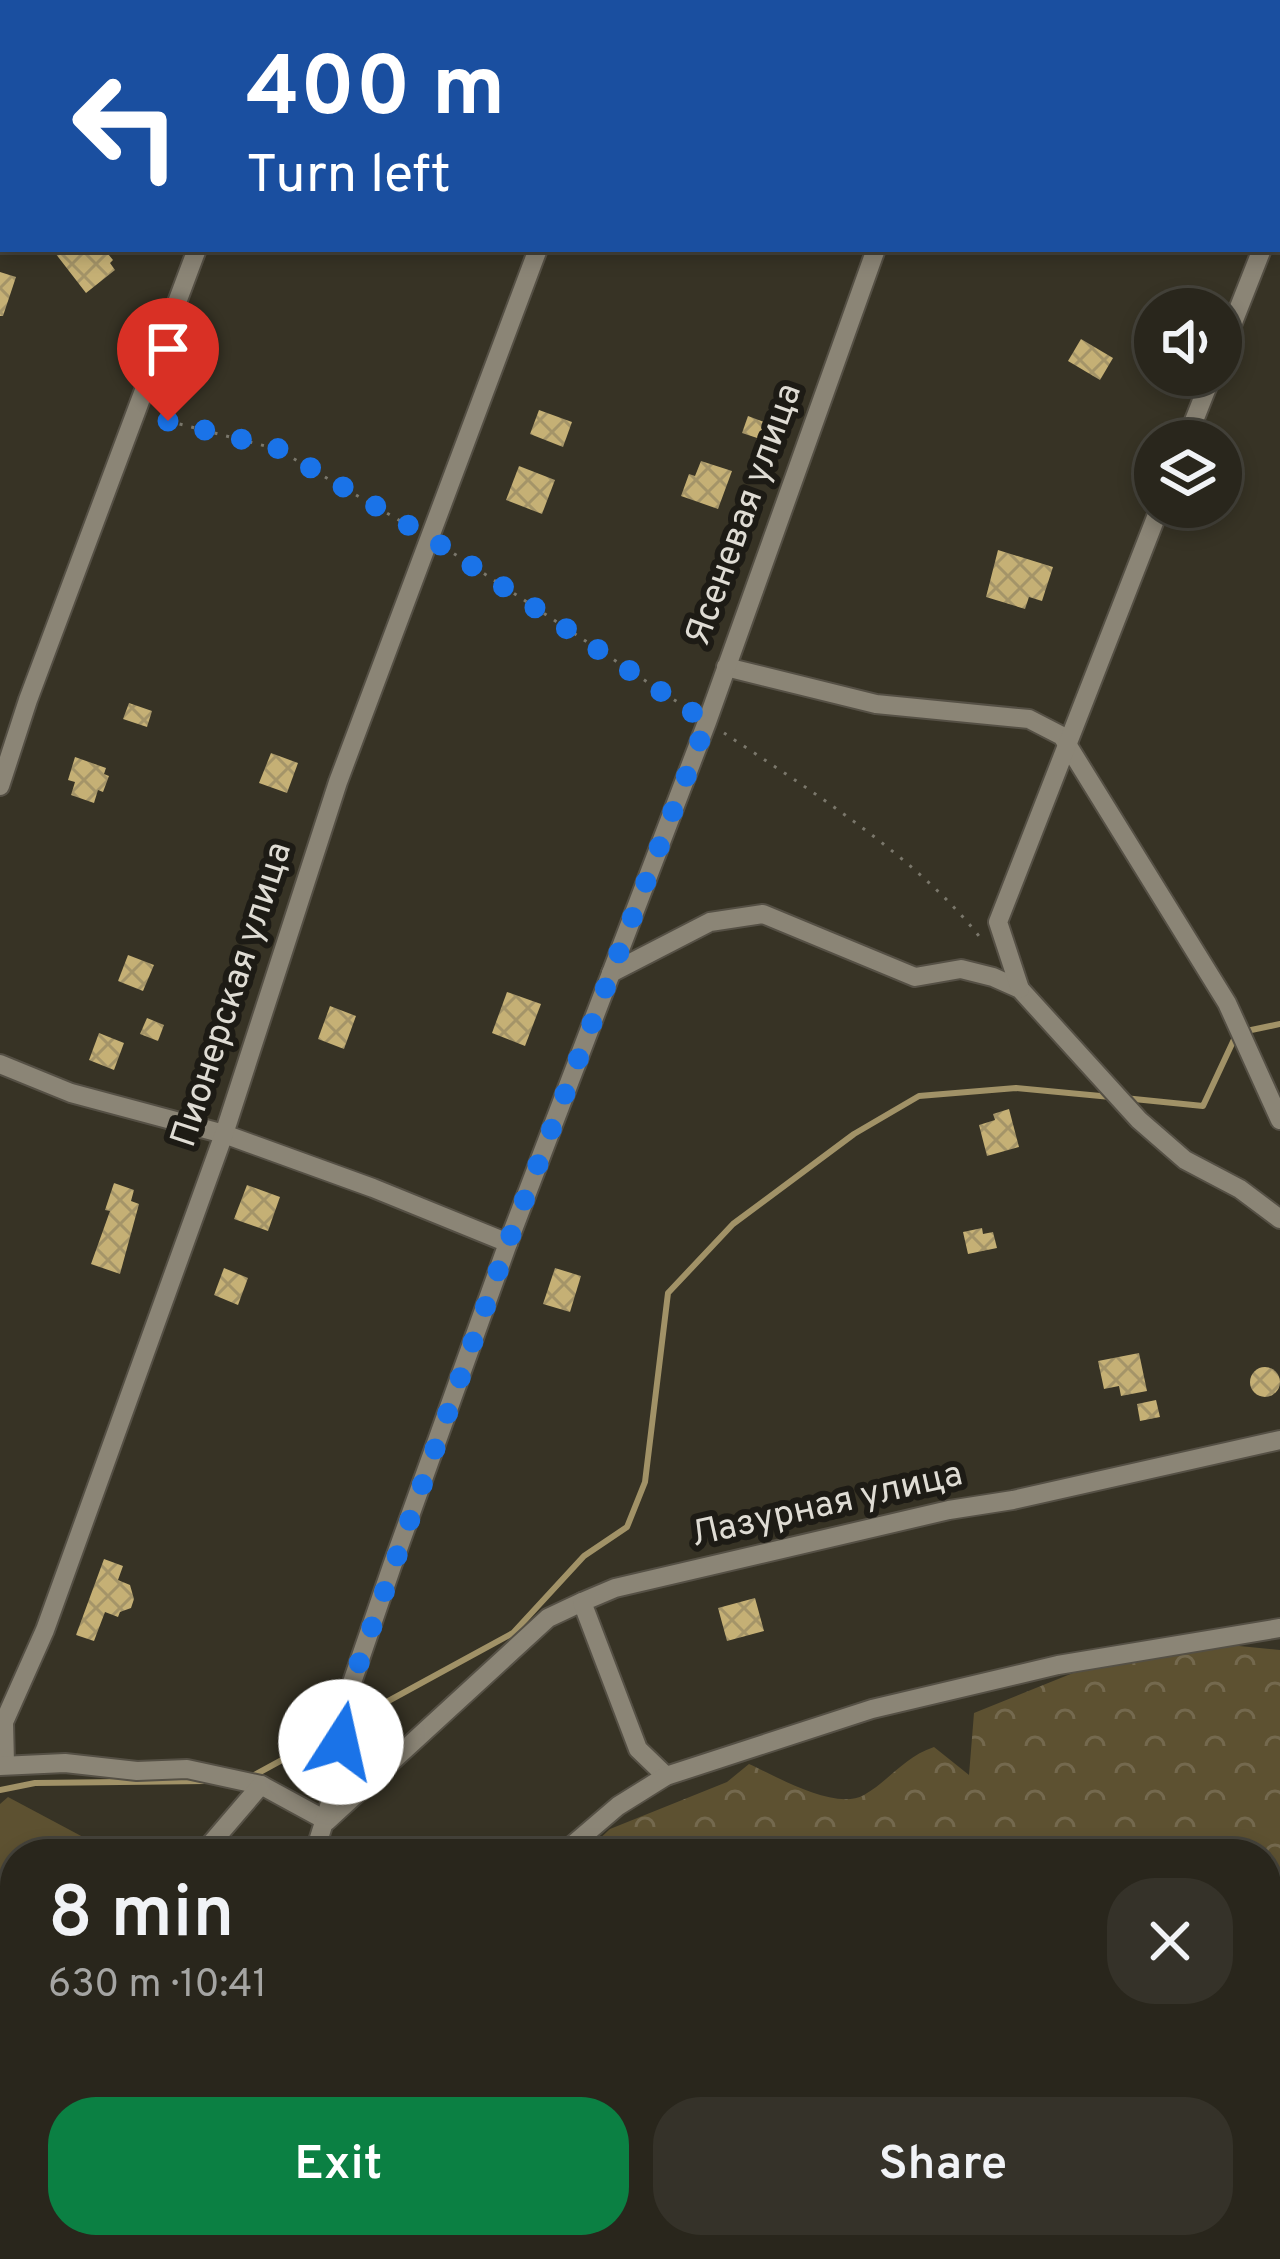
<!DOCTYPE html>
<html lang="en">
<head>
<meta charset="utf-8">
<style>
  :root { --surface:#29261c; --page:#353229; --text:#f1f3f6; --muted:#a5a5a3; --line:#45433b; --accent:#0b8043 }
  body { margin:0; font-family:Overpass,sans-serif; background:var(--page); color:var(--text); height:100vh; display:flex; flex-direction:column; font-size:45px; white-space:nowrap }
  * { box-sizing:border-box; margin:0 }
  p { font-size:39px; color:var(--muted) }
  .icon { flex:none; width:66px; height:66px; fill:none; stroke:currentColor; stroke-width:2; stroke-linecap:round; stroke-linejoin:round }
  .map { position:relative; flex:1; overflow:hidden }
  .sheet { position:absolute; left:0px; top:1839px; width:1281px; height:420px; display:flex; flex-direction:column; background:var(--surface); border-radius:48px 48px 0 0; box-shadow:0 6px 18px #0003,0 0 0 3px var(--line) }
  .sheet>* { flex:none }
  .guide { position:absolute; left:0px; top:0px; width:1281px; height:252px; box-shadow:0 6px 18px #0003,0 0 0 3px var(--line); background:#1a4fa0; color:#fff; overflow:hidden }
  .tools { position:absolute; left:1134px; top:288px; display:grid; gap:24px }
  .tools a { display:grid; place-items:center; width:108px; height:108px; border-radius:50%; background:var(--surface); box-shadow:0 6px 18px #0003,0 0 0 3px var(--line); font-size:60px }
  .pin { position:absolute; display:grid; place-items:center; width:102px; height:102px; color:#fff; margin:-123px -51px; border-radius:50% 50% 50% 0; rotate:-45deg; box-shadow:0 0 12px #0007 }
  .pin .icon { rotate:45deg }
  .me { position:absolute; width:132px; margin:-66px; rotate:10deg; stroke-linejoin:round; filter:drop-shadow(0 0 9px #0008) }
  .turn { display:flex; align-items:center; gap:42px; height:252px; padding:0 48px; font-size:54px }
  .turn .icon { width:156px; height:156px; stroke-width:2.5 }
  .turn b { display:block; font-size:84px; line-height:102px }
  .round { display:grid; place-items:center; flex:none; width:126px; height:126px; border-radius:48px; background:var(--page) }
  .headline { display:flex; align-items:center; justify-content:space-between; height:204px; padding:0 48px }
  h1 { font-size:72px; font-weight:600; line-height:90px }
  .button { display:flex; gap:24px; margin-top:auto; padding:24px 48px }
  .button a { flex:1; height:138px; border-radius:48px; background:var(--accent); color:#fff; font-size:48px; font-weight:600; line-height:138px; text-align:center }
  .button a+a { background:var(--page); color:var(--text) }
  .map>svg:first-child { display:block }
  .grass { fill:url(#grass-dots) }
  .forest { fill:url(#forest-crowns) }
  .wetland { fill:url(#wetland-marsh) }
  .garden { fill:#5d5131 }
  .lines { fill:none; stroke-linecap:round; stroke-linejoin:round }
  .stream { stroke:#a19267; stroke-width:6 }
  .building { fill:url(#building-cross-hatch) }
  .minor-casing { stroke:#555045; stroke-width:22 }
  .path { stroke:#7a776b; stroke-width:3; stroke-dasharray:3 9; stroke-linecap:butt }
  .minor { stroke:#8b8576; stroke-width:18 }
  .route { stroke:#1a73e8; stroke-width:21; stroke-dasharray:0 37.8 }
  .labels { text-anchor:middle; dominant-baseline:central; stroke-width:12; stroke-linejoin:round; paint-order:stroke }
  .street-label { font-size:36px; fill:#dfdcd4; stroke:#1d1b15 }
</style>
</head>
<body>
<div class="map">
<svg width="1280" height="2259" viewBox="0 0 1280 2259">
  <defs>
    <pattern id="grass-dots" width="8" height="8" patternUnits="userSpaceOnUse" patternTransform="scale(3)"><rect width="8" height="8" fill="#5d5131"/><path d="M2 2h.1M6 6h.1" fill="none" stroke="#74694e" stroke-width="1.8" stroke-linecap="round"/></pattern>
    <pattern id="forest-crowns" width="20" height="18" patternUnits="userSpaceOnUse" patternTransform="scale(3)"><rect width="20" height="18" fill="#5d5131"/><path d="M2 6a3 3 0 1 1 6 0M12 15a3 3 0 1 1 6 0" fill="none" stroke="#74694e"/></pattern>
    <pattern id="wetland-marsh" width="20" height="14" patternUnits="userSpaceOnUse" patternTransform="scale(3)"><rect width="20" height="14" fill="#5d5131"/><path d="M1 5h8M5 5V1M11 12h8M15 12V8" fill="none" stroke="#74694e"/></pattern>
    <pattern id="building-cross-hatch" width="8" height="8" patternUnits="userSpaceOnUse" patternTransform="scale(3)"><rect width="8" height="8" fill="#c5b075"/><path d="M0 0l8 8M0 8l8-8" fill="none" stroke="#a49468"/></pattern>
  </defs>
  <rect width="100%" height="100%" fill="#373325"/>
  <path class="grass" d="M 1142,0 L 1280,0 L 1280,195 L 1278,3 Z"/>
  <g class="forest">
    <path d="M 297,0 L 727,0 L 723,3 Z"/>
    <path d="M 1219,1644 L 1280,1650 L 1280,2173 L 1266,2194 L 1266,1854 L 583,1854 L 610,1829 L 727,1782 L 749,1764 C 778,1777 835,1811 864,1795 C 890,1780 904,1757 934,1747 L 969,1775 L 974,1713 L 1073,1673 Z"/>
    <path d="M 421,2244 L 1233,2244 L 1223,2259 L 533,2259 Z"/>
  </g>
  <path class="wetland" d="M 378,0 L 633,0 L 394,3 Z"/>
  <path class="garden" d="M 8,1797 L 115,1854 L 15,1854 L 15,2056 L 0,2074 L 0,1804 Z"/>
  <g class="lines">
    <g class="stream">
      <path d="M 491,0 L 499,3"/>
      <path d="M 568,3 L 582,0"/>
      <path d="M 1124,1098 L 1203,1106 L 1237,1033 L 1280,1024"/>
      <path d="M 348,1723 L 513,1633 L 584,1556 L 627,1527 L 645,1482 L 668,1293 L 733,1224 L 854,1134 L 919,1096 L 1016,1088 L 1111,1097"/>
      <path d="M 249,1778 L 337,1730"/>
      <path d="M 0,1790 L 35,1783 L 206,1781"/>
    </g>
  </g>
  <g class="building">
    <path d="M 52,249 L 104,249 L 113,260 L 110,263 L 115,270 L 86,293 Z"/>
    <path d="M 0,272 L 16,277 L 3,316 L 0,316 Z"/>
    <path d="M 1081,339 L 1113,358 L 1100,380 L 1068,361 Z"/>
    <path d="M 539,410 L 572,422 L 563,447 L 530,434 Z"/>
    <path d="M 748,416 L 772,425 L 766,441 L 742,433 Z"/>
    <path d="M 701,461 L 732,471 L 718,509 L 681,496 L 689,474 L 695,476 Z"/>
    <path d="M 519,466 L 555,480 L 542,514 L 506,500 Z"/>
    <path d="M 998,550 L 1053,567 L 1042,601 L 1029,597 L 1025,609 L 986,597 Z"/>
    <path d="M 129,703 L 152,711 L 147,727 L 123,719 Z"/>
    <path d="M 271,753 L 298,763 L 287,793 L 259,783 Z"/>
    <path d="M 75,757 L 106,768 L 104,774 L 109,776 L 103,792 L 98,790 L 94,803 L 71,795 L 75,782 L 68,780 Z"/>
    <path d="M 128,955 L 154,965 L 143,991 L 118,981 Z"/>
    <path d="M 507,992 L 541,1004 L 525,1046 L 492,1033 Z"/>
    <path d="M 330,1006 L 356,1016 L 344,1049 L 318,1039 Z"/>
    <path d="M 147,1018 L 164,1025 L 158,1041 L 140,1034 Z"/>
    <path d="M 99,1033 L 124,1043 L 114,1070 L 89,1060 Z"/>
    <path d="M 1009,1109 L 1019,1147 L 987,1156 L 979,1125 L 995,1120 L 993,1114 Z"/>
    <path d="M 114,1183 L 134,1190 L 131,1201 L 139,1204 L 120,1274 L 91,1264 L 110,1211 L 105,1210 Z"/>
    <path d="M 247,1185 L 280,1197 L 268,1231 L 234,1219 Z"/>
    <path d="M 982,1228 L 983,1234 L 993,1232 L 997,1248 L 968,1254 L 963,1232 Z"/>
    <path d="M 224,1268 L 248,1278 L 238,1305 L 214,1295 Z"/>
    <path d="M 555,1268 L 581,1276 L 570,1312 L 543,1304 Z"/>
    <path d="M 1139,1353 L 1147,1391 L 1121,1396 L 1119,1386 L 1104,1389 L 1098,1361 Z"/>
    <circle cx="1265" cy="1382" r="15"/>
    <path d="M 1156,1400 L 1160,1417 L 1140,1421 L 1137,1404 Z"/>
    <path d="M 104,1559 L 123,1566 L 118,1580 L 130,1585 L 134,1599 L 131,1608 L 120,1612 L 118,1617 L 105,1612 L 94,1641 L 76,1635 Z"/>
    <path d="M 755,1598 L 764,1631 L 727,1641 L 718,1608 Z"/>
    <path d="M 207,2244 L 252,2244 L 246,2259 Z"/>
  </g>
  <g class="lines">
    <g class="minor-casing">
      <g id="minor">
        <path d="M 965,3 L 966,0"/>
        <path d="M 1278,208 L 1280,203"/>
        <path d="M 1221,353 L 1262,249"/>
        <path d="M 1186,441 L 1212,375"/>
        <path d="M 726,667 L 876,704 L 1029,719 L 1062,736 L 1227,1003 L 1280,1120"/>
        <path d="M 0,786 L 28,700 L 197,249"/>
        <path d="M 611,973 L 710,922 L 763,914 L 915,977 L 961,969 L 993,977 L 1020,989 L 1139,1120 L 1185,1160 L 1240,1189 L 1280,1219"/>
        <path d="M 1020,989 L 998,922 L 1160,507"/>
        <path d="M 0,1064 L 71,1093 L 224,1134 L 373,1188 L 508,1243"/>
        <path d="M 5,1764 L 4,1722 L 45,1630 L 224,1134 L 338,782 L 538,249"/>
        <path d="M 0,1766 L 65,1763 L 137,1771 L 187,1769 L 261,1785 L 327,1821 L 548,1618 L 582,1602"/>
        <path d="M 666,1776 L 638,1749 L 582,1602 L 615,1588 L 949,1510 L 1013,1500 L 1280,1440"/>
        <path d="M 202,1854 L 261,1785"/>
        <path d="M 314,1854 L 336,1784 L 346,1700 L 392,1566 L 508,1243 L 707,722 L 876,249"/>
        <path d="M 562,1854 L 618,1806 L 666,1776 L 872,1709 L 1058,1665 L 1280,1628"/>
        <path d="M 0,2094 L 15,2076"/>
        <path d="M 133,2244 L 153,2259"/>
        <path d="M 92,2259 L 103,2244"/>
        <path d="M 344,2259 L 350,2244"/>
      </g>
    </g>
    <g class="path">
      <path d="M 1215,0 L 1218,3"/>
      <path d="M 1278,52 L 1280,52"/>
      <path d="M 168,421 L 277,449 L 416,530"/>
      <path d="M 444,547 L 691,711"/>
      <path d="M 724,733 C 810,790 920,859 982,940"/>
    </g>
    <use href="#minor" class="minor"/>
  </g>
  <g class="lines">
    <path class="route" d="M 168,421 L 277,448 L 430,538 L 707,722 L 508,1243 L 346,1700 L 341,1742"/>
  </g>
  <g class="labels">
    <g class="street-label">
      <text transform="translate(745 515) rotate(-70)">Ясеневая улица</text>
      <text transform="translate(233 995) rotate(-72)">Пионерская улица</text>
      <text transform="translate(827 1506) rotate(-13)">Лазурная улица</text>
    </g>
  </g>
</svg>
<div class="tools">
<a><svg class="icon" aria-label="sound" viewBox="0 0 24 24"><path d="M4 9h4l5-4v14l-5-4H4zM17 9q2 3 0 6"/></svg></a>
<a><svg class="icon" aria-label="layers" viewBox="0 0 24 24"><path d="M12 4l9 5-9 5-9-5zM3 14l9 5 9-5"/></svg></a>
</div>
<div class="pin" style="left:168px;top:421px;background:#d93025"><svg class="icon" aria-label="arrive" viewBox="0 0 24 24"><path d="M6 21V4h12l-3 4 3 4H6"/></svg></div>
<svg class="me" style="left:341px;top:1742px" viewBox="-20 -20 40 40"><circle r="19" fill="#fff"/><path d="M0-13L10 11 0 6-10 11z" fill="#1a73e8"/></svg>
<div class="guide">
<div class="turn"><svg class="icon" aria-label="left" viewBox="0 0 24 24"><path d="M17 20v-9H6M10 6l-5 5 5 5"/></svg><div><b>400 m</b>Turn left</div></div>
</div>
<section class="sheet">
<div class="headline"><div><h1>8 min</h1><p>630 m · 10:41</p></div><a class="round"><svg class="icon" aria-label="close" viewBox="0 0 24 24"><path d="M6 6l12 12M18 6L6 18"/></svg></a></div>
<div class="button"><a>Exit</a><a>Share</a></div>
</section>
</div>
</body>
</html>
